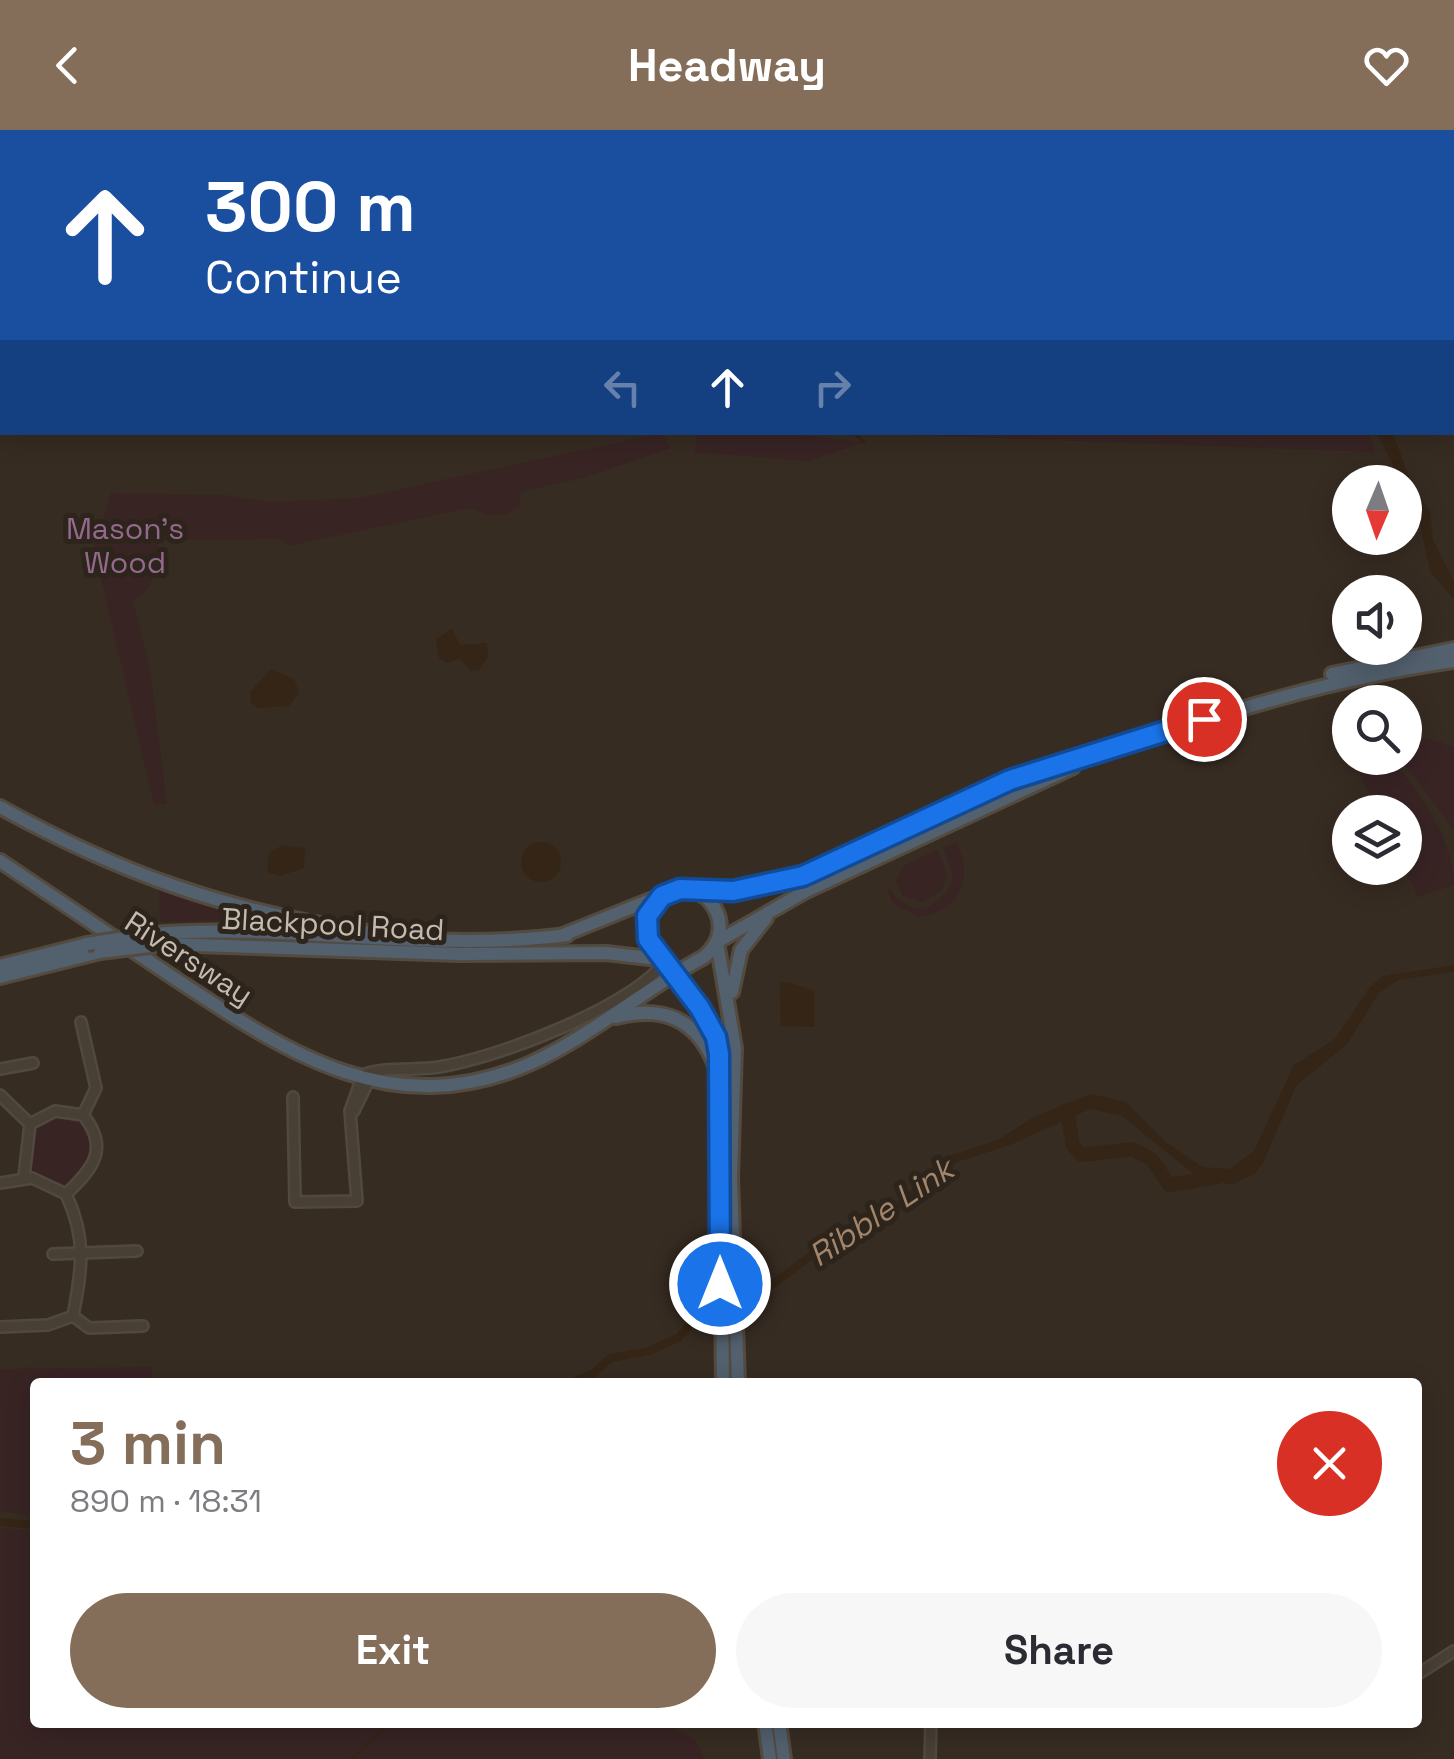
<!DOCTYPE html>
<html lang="en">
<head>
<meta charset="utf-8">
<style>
  :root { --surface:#fff; --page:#f7f7f7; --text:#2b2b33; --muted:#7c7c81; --accent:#856e59 }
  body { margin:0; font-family:"Space Grotesk",sans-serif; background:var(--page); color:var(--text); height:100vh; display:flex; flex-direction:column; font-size:38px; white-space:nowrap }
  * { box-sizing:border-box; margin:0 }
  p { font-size:32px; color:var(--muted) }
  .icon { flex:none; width:55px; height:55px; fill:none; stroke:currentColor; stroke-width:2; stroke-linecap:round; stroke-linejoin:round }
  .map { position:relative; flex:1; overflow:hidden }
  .side { position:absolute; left:30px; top:1248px; width:1392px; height:350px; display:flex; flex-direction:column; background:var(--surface); border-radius:10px; box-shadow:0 5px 25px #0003 }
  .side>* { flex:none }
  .hud { position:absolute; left:0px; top:0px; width:1455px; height:305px; box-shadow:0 5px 25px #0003; background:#1a4fa0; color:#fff; overflow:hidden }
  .needle { width:65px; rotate:182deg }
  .fabs { position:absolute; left:1332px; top:335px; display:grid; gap:20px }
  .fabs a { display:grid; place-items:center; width:90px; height:90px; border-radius:50%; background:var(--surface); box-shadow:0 5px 25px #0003; font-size:50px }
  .pin { position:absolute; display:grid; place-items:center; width:85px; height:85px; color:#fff; margin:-42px; border:5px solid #fff; border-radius:50%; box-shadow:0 2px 10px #0007 }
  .me { position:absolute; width:110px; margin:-55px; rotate:0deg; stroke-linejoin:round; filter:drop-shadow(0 0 8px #0008) }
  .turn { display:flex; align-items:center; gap:35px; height:210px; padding:0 40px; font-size:45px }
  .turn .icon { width:130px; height:130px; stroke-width:2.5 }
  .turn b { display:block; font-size:70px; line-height:85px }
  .lanes { display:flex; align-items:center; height:95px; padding:0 40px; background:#0003; justify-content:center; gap:50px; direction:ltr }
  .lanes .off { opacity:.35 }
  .round { display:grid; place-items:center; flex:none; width:105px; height:105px; border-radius:52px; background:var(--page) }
  .head { display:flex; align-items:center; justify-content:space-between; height:170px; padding:0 40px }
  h1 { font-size:60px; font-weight:700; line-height:75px; color:var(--accent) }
  .cta { display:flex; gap:20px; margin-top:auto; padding:20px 40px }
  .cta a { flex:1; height:115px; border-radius:60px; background:var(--accent); color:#fff; font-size:40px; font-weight:700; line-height:115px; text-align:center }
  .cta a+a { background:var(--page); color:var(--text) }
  header { display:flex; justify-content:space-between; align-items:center; height:130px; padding:0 40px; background:var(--accent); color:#fff; font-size:45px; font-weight:700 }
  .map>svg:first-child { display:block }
  .green { fill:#392424 }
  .water { fill:#342516 }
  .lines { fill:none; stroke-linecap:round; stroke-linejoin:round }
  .stream { stroke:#342516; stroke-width:2.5 }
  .canal { stroke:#342516; stroke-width:8 }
  .river { stroke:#342516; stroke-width:14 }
  .minor-casing { stroke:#51483f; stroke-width:14 }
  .highway-casing { stroke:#534a40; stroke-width:18 }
  .minor { stroke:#483f35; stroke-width:9 }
  .highway { stroke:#53606e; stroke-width:12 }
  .highway-bridge-casing { stroke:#534a40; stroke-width:18; stroke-linecap:butt }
  .highway-bridge { stroke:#53606e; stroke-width:12 }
  .route-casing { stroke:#114b97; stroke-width:25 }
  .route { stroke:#1a73e8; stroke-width:18 }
  .labels { text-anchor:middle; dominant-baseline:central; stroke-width:10; stroke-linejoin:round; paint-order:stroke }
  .park-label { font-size:30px; fill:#94698e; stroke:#2d241b }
  .street-label { font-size:30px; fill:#c4bbb0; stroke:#2d241b }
  .water-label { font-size:32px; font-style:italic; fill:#a2856b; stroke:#2d241b }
</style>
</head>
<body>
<header><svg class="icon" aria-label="back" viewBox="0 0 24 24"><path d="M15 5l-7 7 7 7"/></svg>Headway<svg class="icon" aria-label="heart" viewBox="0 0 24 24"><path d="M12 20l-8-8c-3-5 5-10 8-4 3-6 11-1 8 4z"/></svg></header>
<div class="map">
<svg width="1454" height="1629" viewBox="0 0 1454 1629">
  <rect width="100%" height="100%" fill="#372c22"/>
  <g class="green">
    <path d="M 665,0 L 1298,0 L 1298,2 Z"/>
    <path d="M 1369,302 L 1375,322 L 865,303 L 865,302 Z"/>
    <path d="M 662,303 L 671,318 L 587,347 L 521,362 L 519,377 C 501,390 489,386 469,378 L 288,416 L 280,409 L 158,410 C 157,438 158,454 133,471 L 150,537 L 167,674 L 154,675 L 90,401 L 101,395 L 111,363 L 224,365 L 269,372 L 359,368 Z"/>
    <path d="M 697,303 L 790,304 L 864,312 L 808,331 L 695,322 Z"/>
    <path d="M 1405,595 L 1411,605 L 1454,616 L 1454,701 L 1400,628 L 1405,628 Z"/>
    <path d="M 1353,628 L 1392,628 C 1421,666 1454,708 1454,755 L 1418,767 L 1404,738 L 1405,682 L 1378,682 Z"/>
    <path d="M 956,713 C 976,745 959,785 918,786 L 893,774 L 886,756 C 892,761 895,768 903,773 C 925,788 948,768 953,746 L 943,717 Z"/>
    <path d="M 938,719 L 947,745 L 942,760 L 923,772 L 903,766 L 895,751 L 905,735 Z"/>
    <path d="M 159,760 L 223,781 L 222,790 L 160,792 Z"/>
    <path d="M 53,984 L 77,987 L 93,1006 L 91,1035 L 67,1056 L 27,1039 C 28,1011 28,998 53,984 Z"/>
    <path d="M 151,1237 L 154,1252 L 35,1252 L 35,1386 L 0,1381 L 0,1239 Z"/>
    <path d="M 0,1397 L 35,1402 L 35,1592 L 667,1593 L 696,1611 L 705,1629 L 0,1629 Z"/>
  </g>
  <g class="water">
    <path d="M 1377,303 L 1393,303 L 1412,355 L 1430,382 L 1433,410 L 1454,451 L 1454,469 L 1430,442 L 1419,388 Z"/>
    <path d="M 452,499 L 460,515 L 487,513 L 488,527 L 479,540 L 471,541 L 460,529 L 448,533 L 439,528 L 436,509 Z"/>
    <path d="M 271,539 L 294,549 L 299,563 L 289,576 L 259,578 L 251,573 L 250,562 Z"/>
    <circle cx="541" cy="732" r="20"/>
    <path d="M 282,715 L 305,718 L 304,738 L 280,746 L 267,742 L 269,724 Z"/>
    <path d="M 1454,835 L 1454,842 L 1398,850 L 1379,863 L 1347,914 L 1296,956 L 1263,1033 L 1254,1044 L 1232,1055 L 1195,1045 L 1122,986 L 1090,979 L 1010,1015 L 957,1032 L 926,1054 L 922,1050 L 952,1025 L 998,1010 L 1032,988 L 1090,964 L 1126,972 L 1166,1012 L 1202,1037 L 1230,1039 L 1254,1021 L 1294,935 L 1335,909 L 1369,858 L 1383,846 Z"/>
    <path d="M 788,852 L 814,861 L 814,897 L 781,896 L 780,853 Z"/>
  </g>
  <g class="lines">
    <g class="stream">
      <path d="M 215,0 L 215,2"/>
      <path d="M 715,0 L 716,2"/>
      <path d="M 816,0 L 820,2"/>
      <path d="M 881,2 L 889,0"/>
      <path d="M 920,2 L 920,0"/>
      <path d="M 1156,2 L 1157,0"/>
      <path d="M 853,302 L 864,312"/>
      <path d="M 352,1629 L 389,1592"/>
    </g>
    <g class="canal">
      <path d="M 735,1173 L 769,1157 L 817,1121 L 904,1072 L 932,1046"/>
      <path d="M 573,1252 L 594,1243 L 610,1228 L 649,1221 L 678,1208 L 692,1193 L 722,1179"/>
      <path d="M 0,1392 L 35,1395"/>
    </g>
    <path class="river" d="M 1067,980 L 1073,1016 L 1082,1025 L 1133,1019 L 1152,1030 L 1169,1055 L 1218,1047"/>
    <g class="minor-casing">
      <g id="minor">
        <path d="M 1405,511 L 1409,532"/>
        <path d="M 81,892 L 96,958 L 83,985"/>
        <path d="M 0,939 L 33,933"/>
        <path d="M 0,965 L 30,994"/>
        <path d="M 293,967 L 295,1072 L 357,1071 L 350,981 L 363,945 C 385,936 416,941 439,937 C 500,927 629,878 667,830"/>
        <path d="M 354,981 L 369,950"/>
        <path d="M 24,1047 L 30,994 L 55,981 L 83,985 C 110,1018 93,1039 66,1064"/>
        <path d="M 0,1053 L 32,1048 L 66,1064 C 87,1109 82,1138 73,1186 L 48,1195 L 0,1197"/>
        <path d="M 53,1124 L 137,1121"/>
        <path d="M 73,1186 L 89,1198 L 143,1196"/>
        <path d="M 1418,1544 L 1454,1521"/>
        <path d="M 930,1629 L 931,1592"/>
      </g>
    </g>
    <g class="highway-casing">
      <g id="highway">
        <path d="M 1332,544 L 1454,519"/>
        <path d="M 0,677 C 119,743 229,782 364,801"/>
        <path d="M 0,731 C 59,771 118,811 177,850 C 288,923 392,993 529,934 C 592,906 644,859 704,827 C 724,810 725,787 707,768 L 695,761 L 675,760 L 563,805"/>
        <path d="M 702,763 C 814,762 905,691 1006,651 C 1039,638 1075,632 1108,621 C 1223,583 1334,548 1454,531"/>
        <path d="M 658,769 C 640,789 643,812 664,828"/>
        <path d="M 150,804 C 289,793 428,823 567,805"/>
        <path d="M 717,812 L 735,918 L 731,1049 L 738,1252"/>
        <path d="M 717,812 L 806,761 L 1073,637"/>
        <path d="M 166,814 L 458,824 L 606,823 L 667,830"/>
        <path d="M 0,836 L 87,814"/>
        <path d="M 672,839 L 711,897 L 719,924 L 723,1252"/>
        <path d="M 0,847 L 100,822"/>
        <path d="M 732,862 L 741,820 L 766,788"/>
        <path d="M 616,887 C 663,875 697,889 715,935"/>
        <path d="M 765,1592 L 770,1629"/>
        <path d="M 779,1592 L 784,1629"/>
      </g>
    </g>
    <use href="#minor" class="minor"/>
    <use href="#highway" class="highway"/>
    <g class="highway-bridge-casing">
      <g id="highway-bridge">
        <path d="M 87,814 L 150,804"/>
        <path d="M 100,822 L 166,814"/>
      </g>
    </g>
    <use href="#highway-bridge" class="highway-bridge"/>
  </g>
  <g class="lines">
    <g class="route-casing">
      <path id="route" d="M 720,1154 L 719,924 L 716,907 L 700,878 L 648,809 L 647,786 L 662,766 L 680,759 L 733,761 L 803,746 L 1010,650 L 1204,589"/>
    </g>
    <use href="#route" class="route"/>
  </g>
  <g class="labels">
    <g class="park-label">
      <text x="125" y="398">Mason's<tspan x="125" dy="34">Wood</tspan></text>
    </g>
    <g class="street-label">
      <text transform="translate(333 794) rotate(3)">Blackpool Road</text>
      <text transform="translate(189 828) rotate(33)">Riversway</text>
    </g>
    <g class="water-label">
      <text transform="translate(881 1082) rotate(-34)">Ribble Link</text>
    </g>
  </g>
</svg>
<div class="fabs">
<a><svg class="needle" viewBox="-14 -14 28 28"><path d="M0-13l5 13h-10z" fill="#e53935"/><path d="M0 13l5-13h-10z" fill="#7c7c81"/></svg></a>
<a><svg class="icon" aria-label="sound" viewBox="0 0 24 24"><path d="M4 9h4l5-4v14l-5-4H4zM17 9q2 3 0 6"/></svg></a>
<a><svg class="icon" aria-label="search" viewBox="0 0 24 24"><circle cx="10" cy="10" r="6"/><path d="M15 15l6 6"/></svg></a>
<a><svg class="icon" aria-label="layers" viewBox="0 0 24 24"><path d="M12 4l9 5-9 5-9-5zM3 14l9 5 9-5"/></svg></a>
</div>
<div class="pin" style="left:1204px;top:589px;background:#d93025"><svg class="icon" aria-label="arrive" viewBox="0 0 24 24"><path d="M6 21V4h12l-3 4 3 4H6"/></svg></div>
<svg class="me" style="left:720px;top:1154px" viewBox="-20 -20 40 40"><circle r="17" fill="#1a73e8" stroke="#fff" stroke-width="3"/><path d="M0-11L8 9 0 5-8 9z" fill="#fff"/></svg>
<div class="hud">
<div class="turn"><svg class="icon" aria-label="ahead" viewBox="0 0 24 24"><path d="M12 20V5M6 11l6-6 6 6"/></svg><div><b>300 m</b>Continue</div></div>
<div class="lanes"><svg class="icon off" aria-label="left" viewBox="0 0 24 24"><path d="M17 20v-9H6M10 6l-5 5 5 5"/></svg><svg class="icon" aria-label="ahead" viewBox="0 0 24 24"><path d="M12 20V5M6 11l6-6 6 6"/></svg><svg class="icon off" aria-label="right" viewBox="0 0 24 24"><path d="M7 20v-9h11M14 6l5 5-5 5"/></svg></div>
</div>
<section class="side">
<div class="head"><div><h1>3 min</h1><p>890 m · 18:31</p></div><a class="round" style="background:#d93025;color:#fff"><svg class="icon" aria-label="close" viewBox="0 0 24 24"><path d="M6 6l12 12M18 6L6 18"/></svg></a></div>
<div class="cta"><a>Exit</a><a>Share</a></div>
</section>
</div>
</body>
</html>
